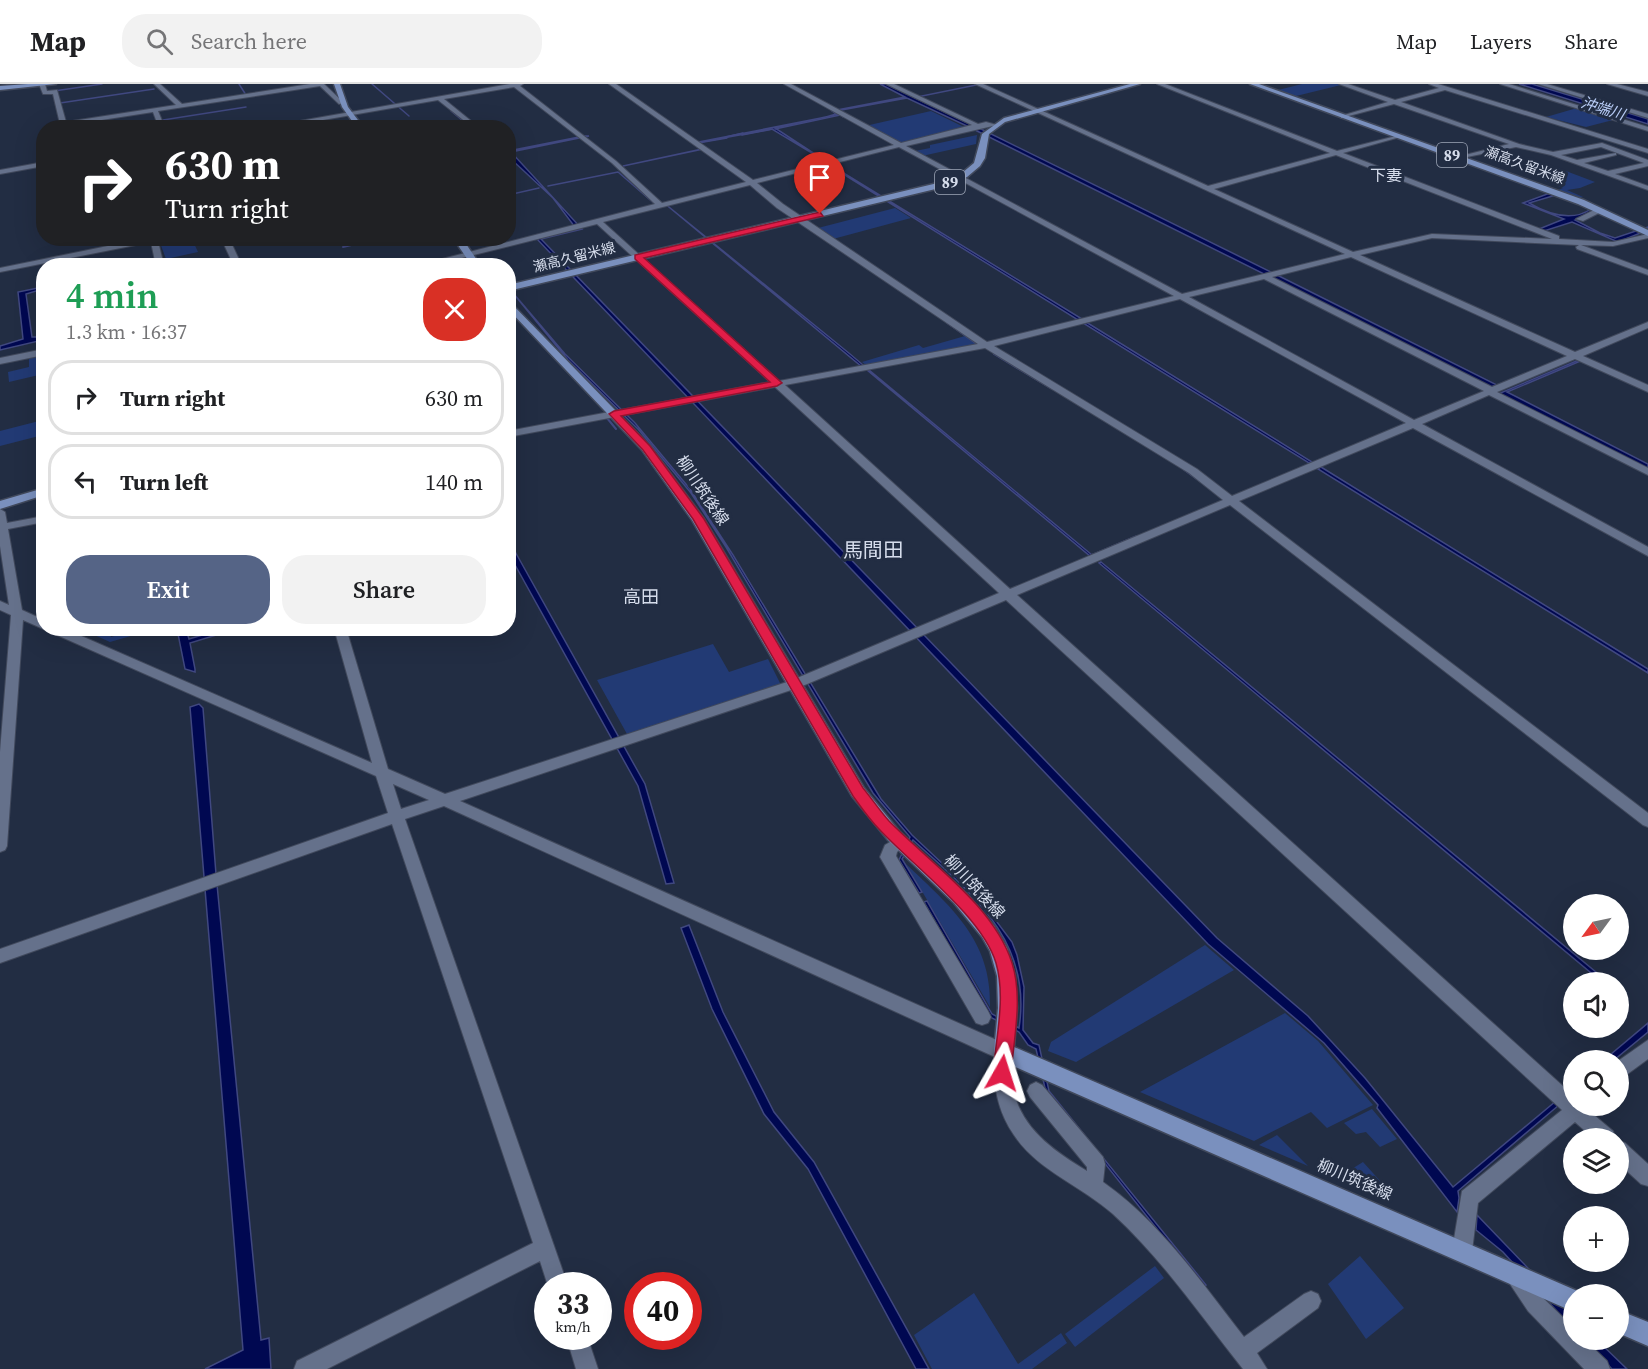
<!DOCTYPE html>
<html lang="en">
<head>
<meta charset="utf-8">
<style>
  :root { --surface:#fff; --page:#f2f2f2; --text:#202124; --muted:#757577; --line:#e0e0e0; --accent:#556486 }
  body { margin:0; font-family:"Source Serif 4","Noto Sans JP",serif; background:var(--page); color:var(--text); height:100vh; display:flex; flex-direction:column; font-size:22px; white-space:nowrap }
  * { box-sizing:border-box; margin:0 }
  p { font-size:20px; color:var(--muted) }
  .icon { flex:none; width:33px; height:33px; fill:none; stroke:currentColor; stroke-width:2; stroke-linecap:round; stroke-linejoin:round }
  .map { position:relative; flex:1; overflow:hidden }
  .panel { position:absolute; left:36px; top:174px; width:480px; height:378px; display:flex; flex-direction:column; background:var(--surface); border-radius:24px; box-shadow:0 6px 24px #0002 }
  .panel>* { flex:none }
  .guide { position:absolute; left:36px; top:36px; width:480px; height:126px; border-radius:24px; box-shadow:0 6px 24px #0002; background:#202124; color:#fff; overflow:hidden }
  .needle { width:39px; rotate:237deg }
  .buttons { position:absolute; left:1563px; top:810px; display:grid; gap:12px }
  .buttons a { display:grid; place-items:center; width:66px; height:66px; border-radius:50%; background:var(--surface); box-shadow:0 6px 24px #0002; font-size:30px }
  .speed { position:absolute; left:534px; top:1188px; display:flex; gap:12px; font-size:30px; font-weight:700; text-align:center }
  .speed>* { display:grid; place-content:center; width:78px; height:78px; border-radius:50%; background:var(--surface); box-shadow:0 6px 24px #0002; line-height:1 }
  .speed small { font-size:15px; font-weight:400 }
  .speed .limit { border:9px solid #d22; background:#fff; color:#111 }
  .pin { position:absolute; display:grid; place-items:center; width:51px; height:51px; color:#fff; margin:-62px -26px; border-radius:50% 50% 50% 0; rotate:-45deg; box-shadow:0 0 6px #0007 }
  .pin .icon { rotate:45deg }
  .me { position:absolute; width:66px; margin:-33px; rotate:6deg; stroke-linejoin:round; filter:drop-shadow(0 0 4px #0008) }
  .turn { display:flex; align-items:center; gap:21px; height:126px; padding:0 30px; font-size:27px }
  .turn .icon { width:78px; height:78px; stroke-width:2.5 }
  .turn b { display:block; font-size:42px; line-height:51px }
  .round { display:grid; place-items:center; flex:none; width:63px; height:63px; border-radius:24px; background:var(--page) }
  .overview { display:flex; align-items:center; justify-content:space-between; height:102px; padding:0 30px }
  h1 { font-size:36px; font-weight:600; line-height:45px; color:#1e9e55 }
  .primary-button { display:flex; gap:12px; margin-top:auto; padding:12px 30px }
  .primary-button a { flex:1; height:69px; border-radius:24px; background:var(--accent); color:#fff; font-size:24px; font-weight:600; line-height:69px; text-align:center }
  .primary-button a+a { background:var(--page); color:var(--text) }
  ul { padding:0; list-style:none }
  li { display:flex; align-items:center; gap:18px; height:75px; margin:0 12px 9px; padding:0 18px; border:3px solid var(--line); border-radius:24px }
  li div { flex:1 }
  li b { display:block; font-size:22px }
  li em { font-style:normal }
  header { display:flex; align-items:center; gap:36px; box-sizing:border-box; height:84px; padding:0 30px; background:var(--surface); border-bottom:2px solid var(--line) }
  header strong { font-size:28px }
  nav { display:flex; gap:33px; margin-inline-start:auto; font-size:21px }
  .search { width:420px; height:54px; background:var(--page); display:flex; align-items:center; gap:15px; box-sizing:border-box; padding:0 21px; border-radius:24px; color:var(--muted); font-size:22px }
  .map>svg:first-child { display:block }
  .green { fill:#223a74 }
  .water { fill:#000851; stroke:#404880; stroke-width:1.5 }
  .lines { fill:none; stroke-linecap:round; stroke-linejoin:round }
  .stream-far1 { stroke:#404880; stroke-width:1.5 }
  .stream { stroke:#404880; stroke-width:2 }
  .minor-casing { stroke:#41495c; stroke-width:2 }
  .major-casing { stroke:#41495c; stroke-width:3 }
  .minor { fill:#65718b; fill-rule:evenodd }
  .major { fill:#7a90be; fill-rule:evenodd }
  .route { fill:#e11d48; stroke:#92132f; stroke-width:1.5 }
  .labels { text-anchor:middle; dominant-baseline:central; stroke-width:6; stroke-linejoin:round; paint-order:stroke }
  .far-street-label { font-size:14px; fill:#d6ddec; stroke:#222d43 }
  .far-water-label { font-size:15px; font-style:italic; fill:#b7cbf5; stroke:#222d43 }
  .shield { fill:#222d43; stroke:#a0a8b9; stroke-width:1.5 }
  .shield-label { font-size:15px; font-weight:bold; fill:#d6ddec }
  .far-quarter-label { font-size:16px; fill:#d6ddec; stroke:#222d43 }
  .street-label { font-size:16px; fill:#d6ddec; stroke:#222d43 }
  .neighbourhood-label { font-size:18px; fill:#d6ddec; stroke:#222d43 }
  .quarter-label { font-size:20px; fill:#d6ddec; stroke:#222d43 }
</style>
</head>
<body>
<header>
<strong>Map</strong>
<div class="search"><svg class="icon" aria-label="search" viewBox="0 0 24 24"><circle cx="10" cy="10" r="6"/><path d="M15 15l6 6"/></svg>Search here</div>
<nav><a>Map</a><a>Layers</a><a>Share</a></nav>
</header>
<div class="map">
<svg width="1648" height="1285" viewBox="0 0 1648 1285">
  <rect width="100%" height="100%" fill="#222d43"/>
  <g class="green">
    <path d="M 1302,0 L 1339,0 L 1341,1 L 1292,13 L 1274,7 Z"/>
    <path d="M 1577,24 L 1613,36 L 1586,43 L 1546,33 Z"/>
    <path d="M 931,27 L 966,44 L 900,60 L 865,42 Z"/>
    <path d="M 977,51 L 976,60 L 922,72 L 915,67 L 930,64 L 930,61 Z"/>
    <path d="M 1558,84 L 1595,98 L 1580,104 L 1567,106 L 1583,113 L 1576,115 L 1556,107 L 1563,104 L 1531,91 Z"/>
    <path d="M 895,124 L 911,134 L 833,155 L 818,144 Z"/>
    <path d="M 165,154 L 192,155 L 198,168 L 166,175 L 159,156 Z"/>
    <path d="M 965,252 L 977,260 L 866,281 L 862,278 L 919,261 L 923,264 Z"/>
    <path d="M 43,269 L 43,290 L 9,298 L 8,288 L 29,283 L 29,272 Z"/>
    <path d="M 43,336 L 43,351 L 0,362 L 0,347 Z"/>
    <path d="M 81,545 L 108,545 L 111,553 L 138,545 L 155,545 L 110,558 Z"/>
    <path d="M 713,560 L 729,588 L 768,575 L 781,601 L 627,650 L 597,596 Z"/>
    <path d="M 906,780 C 951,823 992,856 990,923 Z"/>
    <path d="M 1205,861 L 1234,886 L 1076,978 L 1048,967 L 1051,958 Z"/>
    <path d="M 1285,929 L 1318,957 L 1373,1021 L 1327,1044 L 1311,1028 L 1254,1057 L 1140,1008 Z"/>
    <path d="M 1372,1025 L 1397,1055 L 1380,1063 L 1366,1048 L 1356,1050 L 1344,1039 Z"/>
    <path d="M 1277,1051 L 1308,1082 L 1259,1061 Z"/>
    <path d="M 1363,1078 L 1382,1099 L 1379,1103 L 1390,1117 L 1337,1094 Z"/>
    <path d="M 1360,1172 L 1404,1224 L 1366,1255 L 1328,1200 Z"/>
    <path d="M 1155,1182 L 1164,1194 L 1075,1263 L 1065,1250 Z"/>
    <path d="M 974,1209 L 1018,1280 L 1061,1249 L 1067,1259 L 1032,1285 L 932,1285 L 914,1251 Z"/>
  </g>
  <g class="water">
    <path d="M 880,0 L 886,0 L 974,42 L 969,43 L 907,14 L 836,27 L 839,30 L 775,44 L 827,78 L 772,45 L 696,59 L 703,65 L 623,82 L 702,65 L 694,59 L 826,33 L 836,30 L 832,27 L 905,13 Z"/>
    <path d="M 1519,0 L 1532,0 L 1648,35 L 1648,40 Z"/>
    <path d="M 977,43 L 1271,188 L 1264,190 L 971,44 Z"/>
    <path d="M 584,52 L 589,52 L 511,68 L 582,145 L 541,155 L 1217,854 L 1308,932 L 1365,994 L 1453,1103 L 1556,1017 L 1559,1021 L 1458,1107 L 1459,1114 L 1457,1128 L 1377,1024 L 1378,1021 L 1324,959 L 1208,860 L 536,154 L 575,143 L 553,114 L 512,76 L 509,72 L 508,67 Z"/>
    <path d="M 827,80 L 829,80 L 1082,235 L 1078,236 Z"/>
    <path d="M 1550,109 L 1556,111 L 1529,119 C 1548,130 1572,138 1591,125 L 1596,126 L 1575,136 L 1600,149 L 1615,154 L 1648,143 L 1648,146 L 1618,158 L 1572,138 L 1544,147 L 1539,145 L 1564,135 L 1523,119 Z"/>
    <path d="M 664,119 L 850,270 L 863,281 L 861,282 Z"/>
    <path d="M 1277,191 L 1497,301 L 1491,303 L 1269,193 Z"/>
    <path d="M 43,203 L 43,205 L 26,210 L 32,253 L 43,253 L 43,256 L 0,266 L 0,262 L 23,255 L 18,208 Z"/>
    <path d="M 508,203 L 565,270 L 635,339 L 690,405 L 733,471 L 881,715 L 912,751 L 979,814 L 1012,858 L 1017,871 L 1024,903 L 1023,946 L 1033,959 L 1039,961 L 1049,1007 L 1206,1201 L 1203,1203 L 1045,1004 L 1036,965 L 1028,961 L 1019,948 L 990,933 L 924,818 L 927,817 L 992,930 L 1019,944 C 1033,856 971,809 913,756 L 902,775 L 922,808 L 919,809 L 899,776 L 910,753 L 873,709 L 726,463 L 691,409 L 638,345 L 568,276 Z"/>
    <path d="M 1086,238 L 1312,378 L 1309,379 L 1083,239 Z"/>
    <path d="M 1581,275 L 1583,276 L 1507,308 L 1648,380 L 1648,385 L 1498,310 Z"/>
    <path d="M 867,286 L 869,286 L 1092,471 L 1090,472 Z"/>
    <path d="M 1321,383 L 1648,585 L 1648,589 L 1318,385 Z"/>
    <path d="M 508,455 L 645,700 L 674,799 L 666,800 L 638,702 L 509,470 Z"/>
    <path d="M 1101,478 L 1608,898 L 1602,898 L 1099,479 Z"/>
    <path d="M 177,545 L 186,545 L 189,555 L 222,545 L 236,545 L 190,559 L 195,585 L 195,588 L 185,585 Z"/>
    <path d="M 199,620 L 203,624 L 216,790 L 261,1256 L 269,1254 L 271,1285 L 205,1285 L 243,1266 L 190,623 Z"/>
    <path d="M 689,841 L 723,928 L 774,1028 L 814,1078 L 929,1285 L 916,1285 L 808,1085 L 764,1030 L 712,925 L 681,844 Z"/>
    <path d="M 1648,939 L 1648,948 L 1614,976 L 1604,976 Z"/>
    <path d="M 1477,1131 L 1573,1231 L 1573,1245 L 1503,1168 L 1476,1146 Z"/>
    <path d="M 1584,1256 L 1597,1256 L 1627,1285 L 1612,1285 Z"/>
  </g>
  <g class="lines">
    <g class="stream-far1">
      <path d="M 239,0 L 246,11"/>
      <path d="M 372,0 L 409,32"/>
      <path d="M 54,7 L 102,0"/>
      <path d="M 917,13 L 981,0"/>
      <path d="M 60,19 L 154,5"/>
      <path d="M 451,27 L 469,42"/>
      <path d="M 163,36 L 246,23"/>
      <path d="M 775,45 L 840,31 L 843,33"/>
      <path d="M 742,51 L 773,45"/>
      <path d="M 726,53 L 743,49"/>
      <path d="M 698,59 L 727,54"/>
      <path d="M 548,102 L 618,88 L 656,121"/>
      <path d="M 508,111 L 539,104"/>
    </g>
    <g class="stream">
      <path d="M 343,163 L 381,154"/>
      <path d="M 946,238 L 977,260"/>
      <path d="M 994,270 L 1052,305"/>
      <path d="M 607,334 L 616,345"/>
      <path d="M 1183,385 L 1205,401"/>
      <path d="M 1092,471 L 1137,452"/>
    </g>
    <g class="minor-casing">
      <g id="minor">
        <path d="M 39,0 L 45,0 L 47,7 L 57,6 L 66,38 L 176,21 L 154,0 L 160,0 L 182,20 L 310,0 L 324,0 L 344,19 L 339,20 L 320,2 L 158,27 L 165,44 L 159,44 L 153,28 L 63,42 L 60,40 L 53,10 L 43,10 Z"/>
        <path d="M 510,0 L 523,0 L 520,2 L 616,77 L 662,119 L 746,98 L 609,0 L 616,0 L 753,96 L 894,61 L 784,0 L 791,0 L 901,59 L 972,41 L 886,0 L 894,0 L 978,40 L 986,38 L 997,41 L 906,62 L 1182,210 L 1345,170 L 975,0 L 983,0 L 1208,102 L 1330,69 L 1157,0 L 1165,0 L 1337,67 L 1400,51 L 1400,53 L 1343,69 L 1559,152 L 1559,155 L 1613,158 L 1648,150 L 1648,154 L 1613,162 L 1581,161 L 1648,186 L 1648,191 L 1577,165 L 1576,163 L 1579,161 L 1432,154 L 1360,171 L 1575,268 L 1648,238 L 1648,244 L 1583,272 L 1648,301 L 1648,308 L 1575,275 L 1497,308 L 1648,384 L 1648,391 L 1489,311 L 1422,340 L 1648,463 L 1648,472 L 1413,344 L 1239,417 L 1648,729 L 1648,743 L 1643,741 L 1230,421 L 1017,511 L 1574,1012 L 1574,1022 L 1590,1022 L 1588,1026 L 1613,1047 L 1615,1054 L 1593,1054 L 1575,1038 L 1478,1119 L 1472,1167 L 1469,1174 L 1462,1177 L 1455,1174 L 1452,1167 L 1462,1107 L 1562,1026 L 1006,516 L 800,603 L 460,717 L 1010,962 C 1015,973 1011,987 1012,999 C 1018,1042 1052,1066 1087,1087 L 1087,1083 L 1030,1013 L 1027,1007 L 1030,1001 L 1036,998 L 1042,1001 L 1103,1073 L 1105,1080 L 1103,1098 C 1160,1138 1202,1199 1244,1253 L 1304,1210 L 1311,1207 L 1318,1210 L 1321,1217 L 1318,1224 L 1257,1269 L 1267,1285 L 1243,1285 C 1201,1232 1163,1176 1113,1130 C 1082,1102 1038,1087 1014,1051 C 998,1028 992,1000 995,973 L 444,722 L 405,735 L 568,1202 L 548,1202 L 540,1177 L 327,1285 L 294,1285 L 297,1277 L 533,1159 L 392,740 L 0,879 L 0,865 L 388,729 L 376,692 L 23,536 L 7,762 L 5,766 L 0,768 L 0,668 L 11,531 L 0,526 L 0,517 L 9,521 L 0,462 L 0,425 L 5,428 L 7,439 L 44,432 L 44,438 L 8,445 L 22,526 L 44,536 L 44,544 L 63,544 L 372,679 L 334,544 L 346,544 L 388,685 L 445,710 L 790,597 L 999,509 L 775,303 L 508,353 L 508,347 L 770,298 L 597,140 L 430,182 L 415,182 L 655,120 L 612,79 L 514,3 L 444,15 L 476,41 L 476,44 L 472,43 L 438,16 L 277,44 L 260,44 ZM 899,63 L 1174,212 L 987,258 L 783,120 L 757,99 ZM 1336,71 L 1552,155 L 1432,150 L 1353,168 L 1214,105 ZM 750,101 L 777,124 L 978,260 L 779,297 L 603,138 ZM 1351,173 L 1567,272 L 1492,303 L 1272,193 ZM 1264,195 L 1484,307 L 1414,336 L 1189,213 ZM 1180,215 L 1406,339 L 1232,412 L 1197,385 L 994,262 ZM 985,264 L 1189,389 L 1223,416 L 1010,505 L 785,301 ZM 393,700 L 429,716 L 401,725 Z"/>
        <path d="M 1339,0 L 1348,0 L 1395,16 L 1439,4 L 1429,0 L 1438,0 L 1648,65 L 1648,69 L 1445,6 L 1401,18 L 1519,60 L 1553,68 L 1602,59 L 1648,76 L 1648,82 L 1615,90 L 1648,102 L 1648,106 L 1551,71 L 1516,63 L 1457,75 L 1457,73 L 1509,60 L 1394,20 L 1341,34 L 1341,32 L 1388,18 ZM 1601,63 L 1644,79 L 1608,87 L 1584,79 L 1616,71 L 1616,69 L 1577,76 L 1561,71 Z"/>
        <path d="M 1500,0 L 1509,0 L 1648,43 L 1648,47 Z"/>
        <path d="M 1538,0 L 1547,0 L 1648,30 L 1648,34 Z"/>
        <path d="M 1607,0 L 1617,0 L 1648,8 L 1648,12 Z"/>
        <path d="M 44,78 L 44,82 L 0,90 L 0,86 Z"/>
        <path d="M 1598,124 L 1605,126 L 1583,137 L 1576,135 Z"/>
        <path d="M 147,154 L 164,154 L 158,157 L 164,182 L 156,182 L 151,158 L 0,188 L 0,184 Z"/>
        <path d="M 221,154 L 229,154 L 242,182 L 234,182 Z"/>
        <path d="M 44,265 L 44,271 L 0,280 L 0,274 Z"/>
        <path d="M 900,752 L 905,754 L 907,758 L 897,768 L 896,772 L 988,927 L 991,933 L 988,939 L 982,941 L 976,939 L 880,773 L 885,761 Z"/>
        <path d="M 1648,956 L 1648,975 L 1618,997 L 1618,977 Z"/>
        <path d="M 1618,1057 L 1625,1059 L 1648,1080 L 1648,1102 L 1641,1100 L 1618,1079 Z"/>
        <path d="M 1514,1181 L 1521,1184 L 1542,1213 L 1574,1244 L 1574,1256 L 1585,1256 L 1607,1277 L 1610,1285 L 1584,1285 L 1528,1227 L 1504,1191 L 1507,1184 Z"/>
        <path d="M 566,1252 L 587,1252 L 598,1285 L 576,1285 Z"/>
      </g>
    </g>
    <g class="major-casing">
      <g id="major">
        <path d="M 28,0 L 56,0 L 0,6 L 0,2 Z"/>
        <path d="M 334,0 L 340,0 L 348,23 L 364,44 L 357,44 L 342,23 Z"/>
        <path d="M 1130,0 L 1140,0 L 1005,38 L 989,50 L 985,74 L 980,82 L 967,93 L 948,102 L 508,207 L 508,201 L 942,98 L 962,89 L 974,79 L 982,50 L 1004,34 Z"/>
        <path d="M 1250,0 L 1259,0 L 1584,116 L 1648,146 L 1648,152 L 1578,120 Z"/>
        <path d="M 453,154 L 462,154 L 481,182 L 472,182 Z"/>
        <path d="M 508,216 L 650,362 L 704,435 L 864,704 L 899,747 L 966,809 L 994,842 L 1007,864 L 1015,892 L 1017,924 L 1014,963 L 1582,1209 L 1574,1210 L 1574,1228 L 997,975 L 994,968 L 998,924 L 997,892 L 990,867 L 982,853 L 954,819 L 888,756 L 852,712 L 692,436 L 642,366 L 508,225 Z"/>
        <path d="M 44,404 L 44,411 L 0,425 L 0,417 Z"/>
        <path d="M 1618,1226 L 1648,1238 L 1648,1262 L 1618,1249 Z"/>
      </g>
    </g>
    <use href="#minor" class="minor"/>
    <use href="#major" class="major"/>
  </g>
  <path class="route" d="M 820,128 L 823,132 L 644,174 L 782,299 L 777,302 L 621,332 L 650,362 L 704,435 L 863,704 C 872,715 880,727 889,737 C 929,778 994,822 1012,879 C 1023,913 1014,954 1011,989 L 1008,995 L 1002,997 L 995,995 L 993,989 C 996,954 1006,913 996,879 C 982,832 912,781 879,745 C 869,735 861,723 853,712 L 693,435 L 643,366 L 609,330 L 614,327 L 770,298 L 635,175 L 635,171 Z"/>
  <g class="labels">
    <g class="far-street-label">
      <text transform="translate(1525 81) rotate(20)">瀬高久留米線</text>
      <text transform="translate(574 173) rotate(-14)">瀬高久留米線</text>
    </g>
    <g class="far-water-label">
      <text transform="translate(1603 24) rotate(17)">沖端川</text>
    </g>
    <g class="shield">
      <rect x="1437" y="59" width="30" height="24" rx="4.5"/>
      <rect x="935" y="86" width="30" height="24" rx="4.5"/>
    </g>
    <g class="shield-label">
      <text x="1452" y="71">89</text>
      <text x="950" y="98">89</text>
    </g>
    <g class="far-quarter-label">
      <text x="1386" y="91">下妻</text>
    </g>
    <g class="street-label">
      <text transform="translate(703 406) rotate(56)">柳川筑後線</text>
      <text transform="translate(975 802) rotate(47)">柳川筑後線</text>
      <text transform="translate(1355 1095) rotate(23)">柳川筑後線</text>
    </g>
    <g class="neighbourhood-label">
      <text x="641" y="512">高田</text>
    </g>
    <g class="quarter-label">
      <text x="873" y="466">馬間田</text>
    </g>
  </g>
</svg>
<div class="buttons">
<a><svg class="needle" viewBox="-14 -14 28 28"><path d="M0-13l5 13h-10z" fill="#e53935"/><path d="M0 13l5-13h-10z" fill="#757577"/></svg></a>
<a><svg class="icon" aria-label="sound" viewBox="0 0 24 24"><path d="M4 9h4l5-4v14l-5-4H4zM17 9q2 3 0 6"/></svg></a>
<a><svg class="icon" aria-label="search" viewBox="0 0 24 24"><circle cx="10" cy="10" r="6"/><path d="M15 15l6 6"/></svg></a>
<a><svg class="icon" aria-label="layers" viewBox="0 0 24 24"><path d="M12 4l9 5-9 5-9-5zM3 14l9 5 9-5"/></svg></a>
<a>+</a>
<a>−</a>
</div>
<div class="speed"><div>33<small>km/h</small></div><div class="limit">40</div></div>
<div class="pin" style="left:820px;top:130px;background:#d93025"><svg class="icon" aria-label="arrive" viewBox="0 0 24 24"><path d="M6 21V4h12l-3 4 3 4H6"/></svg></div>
<svg class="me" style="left:1002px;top:989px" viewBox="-20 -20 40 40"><path d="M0-17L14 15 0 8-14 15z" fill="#e11d48" stroke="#fff" stroke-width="4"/></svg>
<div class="guide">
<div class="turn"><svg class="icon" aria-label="right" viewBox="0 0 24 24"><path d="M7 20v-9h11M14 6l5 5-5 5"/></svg><div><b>630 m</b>Turn right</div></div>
</div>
<section class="panel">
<div class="overview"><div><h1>4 min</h1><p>1.3 km · 16:37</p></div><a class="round" style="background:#d93025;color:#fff"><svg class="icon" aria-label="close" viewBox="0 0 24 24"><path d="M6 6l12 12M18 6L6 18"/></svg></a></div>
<ul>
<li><svg class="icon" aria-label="right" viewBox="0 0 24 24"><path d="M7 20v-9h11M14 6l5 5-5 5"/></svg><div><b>Turn right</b></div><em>630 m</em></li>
<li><svg class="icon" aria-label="left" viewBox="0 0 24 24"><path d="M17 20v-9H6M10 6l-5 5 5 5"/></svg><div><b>Turn left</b></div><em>140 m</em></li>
</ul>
<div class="primary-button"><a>Exit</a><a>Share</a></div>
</section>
</div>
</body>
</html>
